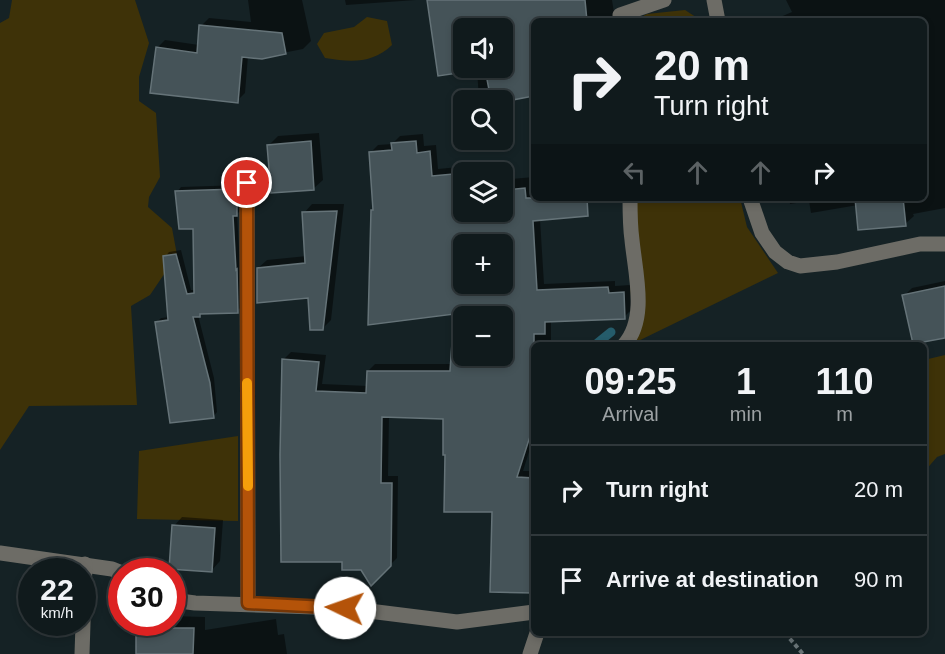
<!DOCTYPE html>
<html lang="en">
<head>
<meta charset="utf-8">
<style>
  :root { --surface:#101a1c; --page:#192325; --text:#f1f3f6; --muted:#9ca1a3; --line:#30383b }
  body { margin:0; font-family:Helvetica,sans-serif; background:var(--page); color:var(--text); height:100vh; display:flex; flex-direction:column; font-size:22px; white-space:nowrap }
  * { box-sizing:border-box; margin:0 }
  p { font-size:20px; color:var(--muted) }
  .icon { flex:none; width:33px; height:33px; fill:none; stroke:currentColor; stroke-width:2; stroke-linecap:round; stroke-linejoin:round }
  .map { position:relative; flex:1; overflow:hidden }
  .sheet { position:absolute; left:531px; top:342px; width:396px; height:294px; display:flex; flex-direction:column; background:var(--surface); border-radius:9px; box-shadow:0 3px 9px #0003,0 0 0 2px var(--line) }
  .sheet>* { flex:none }
  .guide { position:absolute; left:531px; top:18px; width:396px; height:183px; border-radius:9px; box-shadow:0 3px 9px #0003,0 0 0 2px var(--line); background:#101a1c; color:var(--text); overflow:hidden }
  .controls { position:absolute; left:453px; top:18px; display:grid; gap:12px }
  .controls a { display:grid; place-items:center; width:60px; height:60px; border-radius:9px; background:var(--surface); box-shadow:0 3px 9px #0003,0 0 0 2px var(--line); font-size:30px }
  .speed { position:absolute; left:18px; top:558px; display:flex; gap:12px; font-size:30px; font-weight:700; text-align:center }
  .speed>* { display:grid; place-content:center; width:78px; height:78px; border-radius:50%; background:var(--surface); box-shadow:0 3px 9px #0003,0 0 0 2px var(--line); line-height:1 }
  .speed small { font-size:15px; font-weight:400 }
  .speed .limit { border:9px solid #d22; background:#fff; color:#111 }
  .pin { position:absolute; display:grid; place-items:center; width:51px; height:51px; color:#fff; margin:-26px; border:3px solid #fff; border-radius:50%; box-shadow:0 2px 6px #0007 }
  .me { position:absolute; width:66px; margin:-33px; rotate:273deg; stroke-linejoin:round; filter:drop-shadow(0 0 4px #0008) }
  .turn { display:flex; align-items:center; gap:21px; height:126px; padding:0 24px; font-size:27px }
  .turn .icon { width:78px; height:78px; stroke-width:2.5 }
  .turn b { display:block; font-size:42px; line-height:51px }
  .lanes { display:flex; align-items:center; height:57px; padding:0 24px; background:#0003; justify-content:center; gap:30px; direction:ltr }
  .lanes .off { opacity:.35 }
  .eta { display:flex; justify-content:space-evenly; align-items:center; height:102px; text-align:center }
  .eta b { font-size:36px; font-weight:800; line-height:42px }
  ul { padding:0; list-style:none }
  li { display:flex; align-items:center; gap:18px; height:90px; padding:0 24px; border-top:2px solid var(--line) }
  li div { flex:1 }
  li b { display:block; font-size:22px }
  li em { font-style:normal }
  .map>svg:first-child { display:block }
  .green { fill:#3e3208 }
  .shadow { fill:#0007; fill-rule:evenodd }
  .lines { fill:none; stroke-linecap:round; stroke-linejoin:round }
  .stream { stroke:#255c6b; stroke-width:9 }
  .building { fill:#455358; stroke:#657378; stroke-width:1.5; fill-rule:evenodd }
  .path { stroke:#687376; stroke-width:4; stroke-dasharray:4.5 3; stroke-linecap:butt }
  .minor { stroke:#6d6c66; stroke-width:15 }
  .route-casing { stroke:#753606; stroke-width:15 }
  .route { stroke:#b45309; stroke-width:10 }
  .slow { stroke:#f59e0b; stroke-width:10 }
</style>
</head>
<body>
<div class="map">
<svg width="945" height="654" viewBox="0 0 945 654">
  <rect width="100%" height="100%" fill="#152225"/>
  <g class="green">
    <path d="M 12,0 L 135,0 L 149,43 L 139,77 L 139,101 L 156,113 L 160,177 L 149,197 L 148,207 L 172,228 L 177,255 L 150,295 L 131,306 L 137,405 L 29,406 L 0,450 L 0,23 L 9,18 Z"/>
    <path d="M 685,10 L 702,21 L 634,21 L 647,14 Z"/>
    <path d="M 367,17 L 387,21 L 392,45 C 372,64 351,62 325,58 L 317,44 L 324,33 L 354,27 Z"/>
    <path d="M 624,198 L 740,198 L 747,227 L 778,273 L 630,345 L 632,311 Z"/>
    <path d="M 945,355 L 945,454 L 937,457 L 924,472 L 924,360 Z"/>
    <path d="M 238,436 L 238,521 L 137,519 L 139,451 Z"/>
  </g>
  <g class="shadow">
    <path d="M 248,0 L 302,0 L 311,41 L 303,49 L 262,57 L 248,56 L 245,93 L 237,101 L 157,48 L 165,40 L 199,45 L 201,26 L 209,18 L 251,22 Z"/>
    <path d="M 345,0 L 416,0 L 346,5 Z"/>
    <path d="M 428,0 L 612,0 L 615,19 L 613,21 L 534,21 L 534,94 L 502,101 L 479,100 L 477,69 L 439,75 ZM 464,28 L 502,28 L 502,68 L 464,68 Z"/>
    <path d="M 786,0 L 945,0 L 945,208 L 913,214 L 914,216 L 905,224 L 858,205 L 811,213 L 809,201 L 790,204 L 789,198 L 924,198 L 924,21 L 771,21 L 792,12 Z"/>
    <path d="M 319,133 L 323,180 L 313,189 L 269,145 L 278,136 Z"/>
    <path d="M 423,134 L 424,146 L 436,145 L 438,169 L 510,162 L 511,179 L 534,177 L 534,198 L 571,198 L 540,219 L 544,284 L 615,281 L 615,286 L 630,285 L 631,310 L 624,317 L 551,321 L 551,345 L 534,345 L 534,436 L 523,471 L 534,471 L 534,588 L 494,511 L 447,454 L 444,417 L 389,416 L 388,476 L 398,476 L 397,558 L 371,584 L 362,569 L 344,561 L 284,359 L 291,352 L 326,355 L 322,384 L 368,386 L 368,371 L 375,364 L 452,364 L 455,312 L 375,209 L 371,152 L 378,145 L 392,144 L 400,136 ZM 464,172 L 502,172 L 502,212 L 464,212 ZM 464,244 L 502,244 L 502,284 L 464,284 ZM 464,316 L 502,316 L 502,356 L 464,356 Z"/>
    <path d="M 241,185 L 241,210 L 237,214 L 240,266 L 241,266 L 241,307 L 237,311 L 202,313 L 198,315 L 214,378 L 217,412 L 213,417 L 157,322 L 161,318 L 170,317 L 165,257 L 169,252 L 181,250 L 191,290 L 196,290 L 194,227 L 177,192 L 181,187 Z"/>
    <path d="M 312,204 L 344,204 L 331,320 L 322,329 L 309,297 L 258,268 L 267,260 L 307,256 L 304,213 Z"/>
    <path d="M 945,281 L 945,336 L 904,296 L 912,288 Z"/>
    <path d="M 182,517 L 223,520 L 220,561 L 212,570 L 174,526 Z"/>
    <path d="M 172,616 L 205,617 L 205,630 L 276,619 L 278,635 L 284,634 L 287,654 L 137,654 L 137,628 L 143,622 L 172,622 Z"/>
  </g>
  <g class="lines">
    <path class="stream" d="M 595,345 L 611,332"/>
  </g>
  <g class="building">
    <path d="M 427,0 L 585,0 L 587,21 L 534,21 L 534,96 L 502,102 L 502,100 L 491,100 L 485,69 L 438,76 ZM 464,28 L 502,28 L 502,68 L 464,68 Z"/>
    <path d="M 199,25 L 282,33 L 286,54 L 262,59 L 242,57 L 238,103 L 150,93 L 156,47 L 197,53 Z"/>
    <path d="M 311,141 L 314,190 L 271,193 L 267,145 Z"/>
    <path d="M 416,141 L 417,153 L 430,151 L 432,176 L 464,173 L 464,212 L 502,212 L 502,172 L 465,172 L 503,169 L 505,190 L 525,188 L 526,198 L 587,198 L 588,216 L 533,221 L 537,290 L 608,287 L 609,293 L 624,292 L 625,319 L 545,322 L 545,334 L 534,334 L 534,424 L 517,477 L 534,478 L 534,593 L 490,592 L 492,512 L 444,512 L 445,455 L 443,455 L 443,419 L 382,417 L 381,483 L 392,483 L 391,566 L 371,586 L 361,570 L 342,570 L 342,562 L 281,562 L 280,455 L 282,359 L 319,362 L 316,391 L 366,393 L 367,371 L 450,371 L 454,314 L 368,325 L 371,210 L 373,210 L 369,152 L 392,150 L 391,143 ZM 464,244 L 502,244 L 502,284 L 464,284 ZM 464,316 L 502,316 L 502,356 L 464,356 Z"/>
    <path d="M 237,189 L 237,216 L 233,216 L 236,270 L 237,269 L 238,313 L 200,314 L 200,317 L 193,317 L 210,383 L 214,418 L 170,423 L 155,322 L 168,320 L 163,256 L 176,254 L 187,294 L 194,293 L 193,229 L 179,229 L 175,191 Z"/>
    <path d="M 855,198 L 903,198 L 906,226 L 858,230 Z"/>
    <path d="M 337,211 L 323,330 L 310,330 L 308,298 L 257,303 L 257,268 L 305,263 L 302,212 Z"/>
    <path d="M 945,286 L 945,338 L 913,344 L 902,295 Z"/>
    <path d="M 172,525 L 215,528 L 212,572 L 169,569 Z"/>
    <path d="M 136,628 L 194,628 L 193,654 L 136,654 Z"/>
  </g>
  <g class="lines">
    <path class="path" d="M 785,633 L 803,654"/>
    <g class="minor">
      <path d="M 714,0 L 718,21"/>
      <path d="M 620,15 L 664,0"/>
      <path d="M 247,183 L 248,603"/>
      <path d="M 750,198 L 762,233 L 775,252 L 788,262 L 800,266 L 837,262 L 920,244 L 945,244"/>
      <path d="M 624,345 C 648,319 635,272 632,240 C 630,226 630,212 630,198"/>
      <path d="M 0,553 L 112,569 L 122,573"/>
      <path d="M 172,600 L 195,603 L 345,608 L 457,622 L 534,612"/>
      <path d="M 82,654 L 85,564"/>
      <path d="M 530,654 L 537,633"/>
    </g>
  </g>
  <g class="lines">
    <g class="route-casing">
      <path id="route" d="M 247,183 L 248,603 L 345,608"/>
    </g>
    <use href="#route" class="route"/>
    <path class="slow" d="M 247,383 L 248,486"/>
  </g>
</svg>
<div class="controls">
<a><svg class="icon" aria-label="sound" viewBox="0 0 24 24"><path d="M4 9h4l5-4v14l-5-4H4zM17 9q2 3 0 6"/></svg></a>
<a><svg class="icon" aria-label="search" viewBox="0 0 24 24"><circle cx="10" cy="10" r="6"/><path d="M15 15l6 6"/></svg></a>
<a><svg class="icon" aria-label="layers" viewBox="0 0 24 24"><path d="M12 4l9 5-9 5-9-5zM3 14l9 5 9-5"/></svg></a>
<a>+</a>
<a>−</a>
</div>
<div class="speed"><div>22<small>km/h</small></div><div class="limit">30</div></div>
<div class="pin" style="left:247px;top:183px;background:#d93025"><svg class="icon" aria-label="arrive" viewBox="0 0 24 24"><path d="M6 21V4h12l-3 4 3 4H6"/></svg></div>
<svg class="me" style="left:345px;top:608px" viewBox="-20 -20 40 40"><circle r="19" fill="#fff"/><path d="M0-13L10 11 0 6-10 11z" fill="#b45309"/></svg>
<div class="guide">
<div class="turn"><svg class="icon" aria-label="right" viewBox="0 0 24 24"><path d="M7 20v-9h11M14 6l5 5-5 5"/></svg><div><b>20 m</b>Turn right</div></div>
<div class="lanes"><svg class="icon off" aria-label="left" viewBox="0 0 24 24"><path d="M17 20v-9H6M10 6l-5 5 5 5"/></svg><svg class="icon off" aria-label="ahead" viewBox="0 0 24 24"><path d="M12 20V5M6 11l6-6 6 6"/></svg><svg class="icon off" aria-label="ahead" viewBox="0 0 24 24"><path d="M12 20V5M6 11l6-6 6 6"/></svg><svg class="icon" aria-label="right" viewBox="0 0 24 24"><path d="M7 20v-9h11M14 6l5 5-5 5"/></svg></div>
</div>
<section class="sheet">
<div class="eta">
<div><b>09:25</b><p>Arrival</p></div>
<div><b>1</b><p>min</p></div>
<div><b>110</b><p>m</p></div>
</div>
<ul>
<li><svg class="icon" aria-label="right" viewBox="0 0 24 24"><path d="M7 20v-9h11M14 6l5 5-5 5"/></svg><div><b>Turn right</b></div><em>20 m</em></li>
<li><svg class="icon" aria-label="arrive" viewBox="0 0 24 24"><path d="M6 21V4h12l-3 4 3 4H6"/></svg><div><b>Arrive at destination</b></div><em>90 m</em></li>
</ul>
</section>
</div>
</body>
</html>
